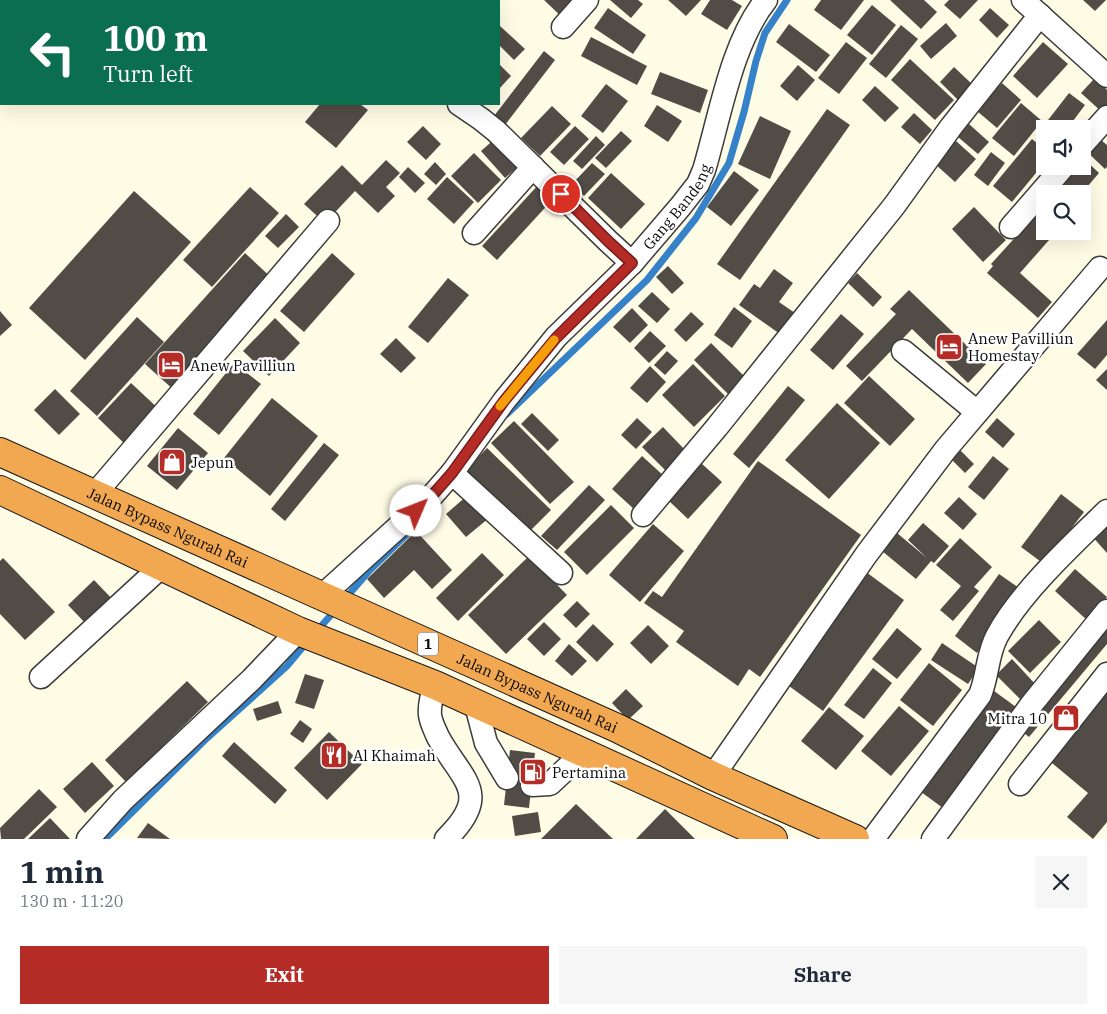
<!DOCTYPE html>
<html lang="en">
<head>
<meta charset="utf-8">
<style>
  :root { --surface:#fff; --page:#f6f6f7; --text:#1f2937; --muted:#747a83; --accent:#b52b26 }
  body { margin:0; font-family:"IBM Plex Serif",serif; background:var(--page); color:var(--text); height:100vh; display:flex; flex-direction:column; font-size:19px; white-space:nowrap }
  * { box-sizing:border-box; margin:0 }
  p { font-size:16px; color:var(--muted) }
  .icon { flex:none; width:28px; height:28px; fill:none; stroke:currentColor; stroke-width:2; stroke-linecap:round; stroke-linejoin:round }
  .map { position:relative; height:839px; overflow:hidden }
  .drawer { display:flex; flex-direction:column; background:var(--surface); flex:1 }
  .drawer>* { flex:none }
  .guide { position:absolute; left:0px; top:0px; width:500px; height:105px; box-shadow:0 5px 20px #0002; background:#0b6e4f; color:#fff; overflow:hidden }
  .controls { position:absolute; left:1036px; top:120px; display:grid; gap:10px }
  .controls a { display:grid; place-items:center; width:55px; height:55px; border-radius:0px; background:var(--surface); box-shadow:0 5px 20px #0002; font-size:25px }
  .pin { position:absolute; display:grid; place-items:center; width:42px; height:42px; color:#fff; margin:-21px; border:2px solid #fff; border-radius:50%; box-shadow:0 1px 5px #0007 }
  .me { position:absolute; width:55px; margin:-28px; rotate:46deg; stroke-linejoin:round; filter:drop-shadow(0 0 4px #0008) }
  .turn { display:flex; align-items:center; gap:18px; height:105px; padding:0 20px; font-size:22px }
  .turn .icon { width:65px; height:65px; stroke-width:2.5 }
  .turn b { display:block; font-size:35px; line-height:42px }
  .round { display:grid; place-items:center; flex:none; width:52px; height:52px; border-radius:0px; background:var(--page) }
  .head { display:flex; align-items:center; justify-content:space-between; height:85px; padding:0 20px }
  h1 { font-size:30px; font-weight:800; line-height:38px }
  .primary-button { display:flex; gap:10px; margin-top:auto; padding:10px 20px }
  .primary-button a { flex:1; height:58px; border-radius:0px; background:var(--accent); color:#fff; font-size:20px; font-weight:800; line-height:58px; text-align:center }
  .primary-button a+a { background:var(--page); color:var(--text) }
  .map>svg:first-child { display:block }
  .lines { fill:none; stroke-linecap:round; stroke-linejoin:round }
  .stream { stroke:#3582c9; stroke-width:7 }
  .building { fill:#524c46 }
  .minor-casing { stroke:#3c3c3c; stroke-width:25 }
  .highway-casing { stroke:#1a1a1a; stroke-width:30 }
  .minor { stroke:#fff; stroke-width:22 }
  .highway { stroke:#f2a851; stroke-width:28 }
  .route-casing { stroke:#761c19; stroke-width:12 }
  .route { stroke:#b52b26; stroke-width:9 }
  .slow { stroke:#f59e0b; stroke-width:9 }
  .labels { text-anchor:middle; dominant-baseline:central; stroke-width:5; stroke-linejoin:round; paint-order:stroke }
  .shield { fill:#fff; stroke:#535353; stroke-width:1 }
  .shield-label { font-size:14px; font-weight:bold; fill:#090909 }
  .street-label { font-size:15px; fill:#090909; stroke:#fff }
  .poi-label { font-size:15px; fill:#090909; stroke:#fff; text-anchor:start }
</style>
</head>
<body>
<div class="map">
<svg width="1107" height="839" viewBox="0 0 1107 839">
  <rect width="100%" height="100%" fill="#fffce6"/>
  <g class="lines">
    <g class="stream">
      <path d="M 507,414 L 647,280 L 696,218 L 729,163 L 744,112 L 756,61 L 765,33 L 787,0"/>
      <path d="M 344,600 L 370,570 L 407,534"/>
      <path d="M 316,632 L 337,608"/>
      <path d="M 105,839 L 205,740 L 287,666 L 307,642"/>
    </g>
  </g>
  <g class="building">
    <path d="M 544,0 L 580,0 L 565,20 Z"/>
    <path d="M 610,0 L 638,0 L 643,4 L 631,18 Z"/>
    <path d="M 668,0 L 701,0 L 686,16 Z"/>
    <path d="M 710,0 L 732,0 L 742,6 L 727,30 L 701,14 Z"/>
    <path d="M 821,0 L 864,0 L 841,30 L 814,10 Z"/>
    <path d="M 890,0 L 924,0 L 937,12 L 921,29 Z"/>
    <path d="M 949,0 L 978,0 L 960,19 L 944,5 Z"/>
    <path d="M 1083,0 L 1106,0 L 1095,11 Z"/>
    <path d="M 872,5 L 896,25 L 872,55 L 847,35 Z"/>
    <path d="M 608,8 L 646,35 L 633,54 L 594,28 Z"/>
    <path d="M 990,8 L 1009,25 L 997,38 L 979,20 Z"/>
    <path d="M 946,23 L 957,36 L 931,59 L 920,46 Z"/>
    <path d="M 789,24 L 830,55 L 816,72 L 776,42 Z"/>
    <path d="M 499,25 L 525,49 L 514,60 L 499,45 Z"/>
    <path d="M 901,25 L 918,39 L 886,78 L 869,64 Z"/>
    <path d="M 591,37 L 647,66 L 637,85 L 581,56 Z"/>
    <path d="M 846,42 L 867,58 L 839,94 L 818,78 Z"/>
    <path d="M 1043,42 L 1068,64 L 1037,98 L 1013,76 Z"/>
    <path d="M 544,51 L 555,60 L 505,125 L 494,116 Z"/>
    <path d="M 910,59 L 954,100 L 935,120 L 891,80 Z"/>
    <path d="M 499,64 L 511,76 L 499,89 Z"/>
    <path d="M 798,65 L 815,80 L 797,101 L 780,86 Z"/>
    <path d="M 954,67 L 974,86 L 959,101 L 940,82 Z"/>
    <path d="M 660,72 L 708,90 L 700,113 L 651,94 Z"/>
    <path d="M 1094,79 L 1107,90 L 1107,108 L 1103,113 L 1081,93 Z"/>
    <path d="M 1002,83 L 1021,100 L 997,128 L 977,111 Z"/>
    <path d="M 606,84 L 628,101 L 603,133 L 581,116 Z"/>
    <path d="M 875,86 L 899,108 L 885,122 L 862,100 Z"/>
    <path d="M 1069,93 L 1085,105 L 1067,129 L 1045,129 L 1045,138 L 1038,133 Z"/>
    <path d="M 1021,103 L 1042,121 L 1014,156 L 992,138 Z"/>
    <path d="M 320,104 L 360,104 L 368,110 L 336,148 L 305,122 Z"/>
    <path d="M 657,105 L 682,121 L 668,142 L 644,126 Z"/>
    <path d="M 552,106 L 571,124 L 540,156 L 521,138 Z"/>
    <path d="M 827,109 L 850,125 L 740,280 L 717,264 Z"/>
    <path d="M 914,113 L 932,130 L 920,144 L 901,127 Z"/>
    <path d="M 760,116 L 791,131 L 770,179 L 738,164 Z"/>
    <path d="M 969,124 L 989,142 L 978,154 L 958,137 Z"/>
    <path d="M 423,126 L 441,144 L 426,160 L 407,142 Z"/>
    <path d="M 575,126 L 589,139 L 564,165 L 550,152 Z"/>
    <path d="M 621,131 L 632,141 L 606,168 L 595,158 Z"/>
    <path d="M 1095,135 L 1107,145 L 1107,167 L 1105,169 L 1083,148 Z"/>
    <path d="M 498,136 L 522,163 L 505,178 L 481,151 Z"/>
    <path d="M 596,136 L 605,145 L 582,169 L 573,161 Z"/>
    <path d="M 1032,139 L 1045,150 L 1045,162 L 1012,202 L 993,186 Z"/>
    <path d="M 956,141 L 976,159 L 955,182 L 935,164 Z"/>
    <path d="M 991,152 L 1005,163 L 988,186 L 974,175 Z"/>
    <path d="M 474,153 L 501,180 L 478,203 L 451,176 Z"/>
    <path d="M 1082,157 L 1099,173 L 1081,194 L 1054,194 L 1068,166 L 1082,166 Z"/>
    <path d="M 386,160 L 400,173 L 386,187 L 395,196 L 378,213 L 355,191 L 325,223 L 304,204 L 342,165 L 362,185 Z"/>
    <path d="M 435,162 L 446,174 L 436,185 L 424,174 Z"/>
    <path d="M 592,163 L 605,174 L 584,196 L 572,184 Z"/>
    <path d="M 408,167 L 425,183 L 415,193 L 399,177 Z"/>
    <path d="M 734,171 L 759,190 L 731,226 L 707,207 Z"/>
    <path d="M 611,173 L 645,204 L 621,229 L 588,198 Z"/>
    <path d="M 447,177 L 474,202 L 454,224 L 427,199 Z"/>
    <path d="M 539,184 L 554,198 L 497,260 L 482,246 Z"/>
    <path d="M 250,187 L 279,213 L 212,287 L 183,260 Z"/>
    <path d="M 134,191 L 191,242 L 85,360 L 29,308 Z"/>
    <path d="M 974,207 L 1006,240 L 983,262 L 952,229 Z"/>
    <path d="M 1041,209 L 1045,213 L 1045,231 L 1057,231 L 1020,273 L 1052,302 L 1038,318 L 987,273 L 993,266 L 991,264 Z"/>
    <path d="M 286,214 L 299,227 L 278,248 L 265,236 Z"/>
    <path d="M 245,253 L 275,281 L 175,391 L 145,364 Z"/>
    <path d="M 332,253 L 355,274 L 304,332 L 280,311 Z"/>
    <path d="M 668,266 L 684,283 L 672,294 L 656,277 Z"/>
    <path d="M 774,269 L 793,283 L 779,302 L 795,313 L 780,334 L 739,305 L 754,284 L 760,288 Z"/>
    <path d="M 857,273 L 882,297 L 873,307 L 848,283 Z"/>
    <path d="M 448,278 L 469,295 L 428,343 L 408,327 Z"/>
    <path d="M 909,290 L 986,364 L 968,383 L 912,329 L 862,381 L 846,366 L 896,314 L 890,309 Z"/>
    <path d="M 652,292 L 670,309 L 657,323 L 638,306 Z"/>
    <path d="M 734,307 L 752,321 L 732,348 L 714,335 Z"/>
    <path d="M 632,308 L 648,325 L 630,343 L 613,327 Z"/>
    <path d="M 0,311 L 12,325 L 0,336 Z"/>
    <path d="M 691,312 L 704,324 L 686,342 L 674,330 Z"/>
    <path d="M 841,314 L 864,334 L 833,370 L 810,350 Z"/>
    <path d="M 137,317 L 164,342 L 97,416 L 70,391 Z"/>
    <path d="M 275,318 L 300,343 L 269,376 L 243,351 Z"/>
    <path d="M 1107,320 L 1107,355 L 1095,369 L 1077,354 Z"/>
    <path d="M 650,331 L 666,346 L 649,363 L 634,348 Z"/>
    <path d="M 396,338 L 416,358 L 401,373 L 380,354 Z"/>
    <path d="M 711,343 L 748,380 L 731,397 L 694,360 Z"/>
    <path d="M 667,351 L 678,361 L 665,375 L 654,365 Z"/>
    <path d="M 234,363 L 261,384 L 219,435 L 193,414 Z"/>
    <path d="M 693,364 L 725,396 L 694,427 L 662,395 Z"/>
    <path d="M 650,366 L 666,382 L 647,403 L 630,388 Z"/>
    <path d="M 1107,369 L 1107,390 L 1096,380 Z"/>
    <path d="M 869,376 L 915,419 L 890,446 L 844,403 Z"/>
    <path d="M 131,383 L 162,412 L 129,448 L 98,418 Z"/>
    <path d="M 788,386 L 805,400 L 749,468 L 733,454 Z"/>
    <path d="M 55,389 L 80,414 L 59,435 L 34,410 Z"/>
    <path d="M 272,398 L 318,436 L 270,496 L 224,458 Z"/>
    <path d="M 837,403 L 880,443 L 829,499 L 785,460 Z"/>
    <path d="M 532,413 L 559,440 L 548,451 L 521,424 Z"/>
    <path d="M 637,418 L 652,432 L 636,449 L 621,435 Z"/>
    <path d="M 997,418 L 1015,434 L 1003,448 L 985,432 Z"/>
    <path d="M 514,421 L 574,482 L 550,504 L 491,443 Z"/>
    <path d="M 663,427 L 686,451 L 666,471 L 642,447 Z"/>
    <path d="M 178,428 L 208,453 L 177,490 L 147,466 Z"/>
    <path d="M 324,443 L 339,455 L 285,521 L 271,509 Z"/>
    <path d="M 487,448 L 551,510 L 525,536 L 462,474 Z"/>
    <path d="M 960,450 L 974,464 L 965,473 L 951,459 Z"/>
    <path d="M 642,456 L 665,477 L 635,510 L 612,489 Z"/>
    <path d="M 993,456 L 1009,469 L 984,500 L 968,487 Z"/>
    <path d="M 758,461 L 861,535 L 760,677 L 749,669 L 738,686 L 676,642 L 684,631 L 644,603 L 653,591 L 662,597 Z"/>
    <path d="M 701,463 L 722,482 L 688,519 L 668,500 Z"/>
    <path d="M 589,485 L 605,500 L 557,550 L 541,536 Z"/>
    <path d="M 469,494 L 489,518 L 466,537 L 446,514 Z"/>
    <path d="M 1061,494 L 1084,512 L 1044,564 L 1021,547 Z"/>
    <path d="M 959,497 L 977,514 L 963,530 L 944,513 Z"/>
    <path d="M 611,505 L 634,528 L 587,575 L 564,552 Z"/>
    <path d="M 1107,519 L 1107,553 L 1090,534 Z"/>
    <path d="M 923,523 L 949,546 L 934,563 L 931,561 L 916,579 L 882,551 L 897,533 L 927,558 L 908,540 Z"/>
    <path d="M 653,524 L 684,551 L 640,602 L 609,575 Z"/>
    <path d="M 416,531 L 452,570 L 432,589 L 414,570 L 384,598 L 367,579 Z"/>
    <path d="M 960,538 L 992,567 L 974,587 L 979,591 L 953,621 L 940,610 L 961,586 L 936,565 Z"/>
    <path d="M 482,553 L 504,575 L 458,621 L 436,598 Z"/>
    <path d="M 529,556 L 567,595 L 506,654 L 468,615 Z"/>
    <path d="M 3,558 L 55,612 L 25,640 L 0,614 L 0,561 Z"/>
    <path d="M 1075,569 L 1107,597 L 1088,621 L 1055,591 Z"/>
    <path d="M 866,572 L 904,600 L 823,711 L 785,683 Z"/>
    <path d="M 999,574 L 1022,590 L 977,653 L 955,636 Z"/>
    <path d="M 94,580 L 115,602 L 89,627 L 68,605 Z"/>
    <path d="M 577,601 L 590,614 L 576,628 L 563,615 Z"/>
    <path d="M 1039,620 L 1061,642 L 1030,673 L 1008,651 Z"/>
    <path d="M 544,622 L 561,639 L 544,656 L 527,639 Z"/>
    <path d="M 593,624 L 614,644 L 597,662 L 576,642 Z"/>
    <path d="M 1107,624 L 1107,644 L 1029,737 L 1019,729 Z"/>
    <path d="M 648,625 L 669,646 L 651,664 L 630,643 Z"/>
    <path d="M 897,628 L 922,649 L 897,679 L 872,659 Z"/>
    <path d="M 942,643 L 979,668 L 968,684 L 931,660 Z"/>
    <path d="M 569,644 L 587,661 L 572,676 L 555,661 Z"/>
    <path d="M 1012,659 L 1037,686 L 1022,701 L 996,675 Z"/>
    <path d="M 929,663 L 962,690 L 933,726 L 900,700 Z"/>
    <path d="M 873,668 L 892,683 L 864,719 L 844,705 Z"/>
    <path d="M 305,674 L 324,680 L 314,709 L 295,703 Z"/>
    <path d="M 187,681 L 208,702 L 126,782 L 105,760 Z"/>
    <path d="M 1107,684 L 1107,822 L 1093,839 L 1067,817 L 1088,793 L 1046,758 Z"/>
    <path d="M 990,688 L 1016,707 L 943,808 L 917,789 Z"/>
    <path d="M 626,689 L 643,706 L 628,720 L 612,703 Z"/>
    <path d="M 278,701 L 282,713 L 257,721 L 253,709 Z"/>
    <path d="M 899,706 L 929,731 L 891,776 L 861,751 Z"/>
    <path d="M 829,707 L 864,736 L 836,770 L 801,741 Z"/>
    <path d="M 300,720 L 312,729 L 303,743 L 290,734 Z"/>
    <path d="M 329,732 L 362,764 L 327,800 L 294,768 Z"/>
    <path d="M 234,742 L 287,790 L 275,804 L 222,756 Z"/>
    <path d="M 510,750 L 535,753 L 529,808 L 504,805 Z"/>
    <path d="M 92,762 L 114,786 L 85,813 L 63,789 Z"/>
    <path d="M 39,789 L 57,807 L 24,839 L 1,839 L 0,828 Z"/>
    <path d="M 576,804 L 613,839 L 541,839 Z"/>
    <path d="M 665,809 L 695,839 L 636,839 Z"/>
    <path d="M 538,812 L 541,832 L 515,836 L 512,816 Z"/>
    <path d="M 50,818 L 70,839 L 28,839 Z"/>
    <path d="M 148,823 L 170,839 L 137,838 Z"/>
  </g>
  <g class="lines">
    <g class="minor-casing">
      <g id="minor">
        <path d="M 1023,0 L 1107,76"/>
        <path d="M 563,27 L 587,0"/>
        <path d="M 459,104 L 481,119 L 496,131 L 608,241 L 632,263"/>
        <path d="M 1082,145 L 1107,117"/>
        <path d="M 1011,227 L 1064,166"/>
        <path d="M 474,233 L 533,167"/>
        <path d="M 903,351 L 977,412"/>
        <path d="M 452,473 L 561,573"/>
        <path d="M 94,495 L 328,221"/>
        <path d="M 643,515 L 717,427 L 894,206 L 951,127 L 1040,15"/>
        <path id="s1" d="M 322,596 L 430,498 L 452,473 L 504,401 L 556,337 L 632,263 L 680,207 L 698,184 L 704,170 C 720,117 731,44 766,0"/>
        <path d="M 41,677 L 162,566"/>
        <path d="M 435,685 C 432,695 429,705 430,715 C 431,723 435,730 438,737 C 462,781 493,793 446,839"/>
        <path d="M 476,705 L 486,743 L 507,778"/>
        <path d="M 713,776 L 866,555 L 946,449 L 1100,268"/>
        <path d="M 1020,784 L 1107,674"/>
        <path d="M 532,785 L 550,784 L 583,753"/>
        <path d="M 88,839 L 123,800 L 252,679 L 298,631"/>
        <path d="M 873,839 L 980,695 C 988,676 987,654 997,636 C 1021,592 1071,546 1107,511"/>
        <path d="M 933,839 L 1031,705 L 1107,611"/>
      </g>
    </g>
    <g class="highway-casing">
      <g id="highway">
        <path id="s2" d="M 0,452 L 617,728 L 713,776 L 855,839"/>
        <path d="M 0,490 L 298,631 L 435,685 L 773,839"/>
      </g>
    </g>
    <use href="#minor" class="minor"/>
    <use href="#highway" class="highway"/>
  </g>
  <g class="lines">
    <g class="route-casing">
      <path id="route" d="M 416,511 L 430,498 L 452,473 L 504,401 L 556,338 L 632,263 L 608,241 L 561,194"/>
    </g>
    <use href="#route" class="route"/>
    <path class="slow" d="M 500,406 L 554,340"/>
  </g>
  <defs>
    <g id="hotel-square" transform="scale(1.4375)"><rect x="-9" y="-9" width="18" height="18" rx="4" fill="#b52b26" stroke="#fff"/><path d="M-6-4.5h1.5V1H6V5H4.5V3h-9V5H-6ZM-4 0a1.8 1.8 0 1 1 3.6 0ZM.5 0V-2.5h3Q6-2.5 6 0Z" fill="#fff"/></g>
    <g id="shop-square" transform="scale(1.4375)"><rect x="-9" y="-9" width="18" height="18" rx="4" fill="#b52b26" stroke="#fff"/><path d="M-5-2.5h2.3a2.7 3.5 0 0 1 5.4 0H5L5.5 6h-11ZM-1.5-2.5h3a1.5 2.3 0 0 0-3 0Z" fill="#fff"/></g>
    <g id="restaurant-square" transform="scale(1.4375)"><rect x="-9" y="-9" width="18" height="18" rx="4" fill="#b52b26" stroke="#fff"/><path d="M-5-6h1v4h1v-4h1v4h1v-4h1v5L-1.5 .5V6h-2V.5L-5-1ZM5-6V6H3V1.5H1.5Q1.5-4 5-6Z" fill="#fff"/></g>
    <g id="fuel-square" transform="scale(1.4375)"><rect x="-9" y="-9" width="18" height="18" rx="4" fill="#b52b26" stroke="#fff"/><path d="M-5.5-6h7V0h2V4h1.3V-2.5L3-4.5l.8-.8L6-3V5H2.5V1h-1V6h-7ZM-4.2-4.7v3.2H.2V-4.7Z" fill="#fff"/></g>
  </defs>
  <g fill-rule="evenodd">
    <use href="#hotel-square" x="949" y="347"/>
    <use href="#hotel-square" x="171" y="365"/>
    <use href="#shop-square" x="172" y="462"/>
    <use href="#shop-square" x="1066" y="718"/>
    <use href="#restaurant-square" x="334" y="755"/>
    <use href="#fuel-square" x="533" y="772"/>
  </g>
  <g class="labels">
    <rect class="shield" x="418" y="632.5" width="20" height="23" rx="4"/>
    <g class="shield-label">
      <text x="428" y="644">1</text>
    </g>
    <g class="street-label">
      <text stroke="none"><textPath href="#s1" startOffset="529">Gang Bandeng</textPath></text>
      <text stroke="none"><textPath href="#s2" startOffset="184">Jalan Bypass Ngurah Rai</textPath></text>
      <text stroke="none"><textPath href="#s2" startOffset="589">Jalan Bypass Ngurah Rai</textPath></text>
    </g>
    <g class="poi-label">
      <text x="968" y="338">Anew Pavilliun<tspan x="968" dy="17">Homestay</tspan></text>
      <text x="190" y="365">Anew Pavilliun</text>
      <text x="191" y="462">Jepun</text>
      <text x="1047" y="718" text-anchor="end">Mitra 10</text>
      <text x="353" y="755">Al Khaimah</text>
      <text x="552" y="772">Pertamina</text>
    </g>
  </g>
</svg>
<div class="controls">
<a><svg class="icon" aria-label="sound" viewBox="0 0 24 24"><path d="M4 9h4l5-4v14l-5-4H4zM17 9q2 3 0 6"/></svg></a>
<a><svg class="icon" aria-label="search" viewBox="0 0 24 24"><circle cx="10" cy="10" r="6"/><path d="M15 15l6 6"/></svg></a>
</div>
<div class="pin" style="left:561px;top:194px;background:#d93025"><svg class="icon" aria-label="arrive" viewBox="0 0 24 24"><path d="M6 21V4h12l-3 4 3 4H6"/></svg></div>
<svg class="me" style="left:416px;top:511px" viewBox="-20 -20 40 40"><circle r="19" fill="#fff"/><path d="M0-13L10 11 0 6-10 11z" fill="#b52b26"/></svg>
<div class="guide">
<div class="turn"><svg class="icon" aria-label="left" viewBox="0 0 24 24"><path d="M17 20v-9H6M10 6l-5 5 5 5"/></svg><div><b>100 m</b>Turn left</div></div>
</div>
</div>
<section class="drawer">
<div class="head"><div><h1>1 min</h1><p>130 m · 11:20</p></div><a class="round"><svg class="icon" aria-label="close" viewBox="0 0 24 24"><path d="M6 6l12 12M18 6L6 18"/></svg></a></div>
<div class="primary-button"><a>Exit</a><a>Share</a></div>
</section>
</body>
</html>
